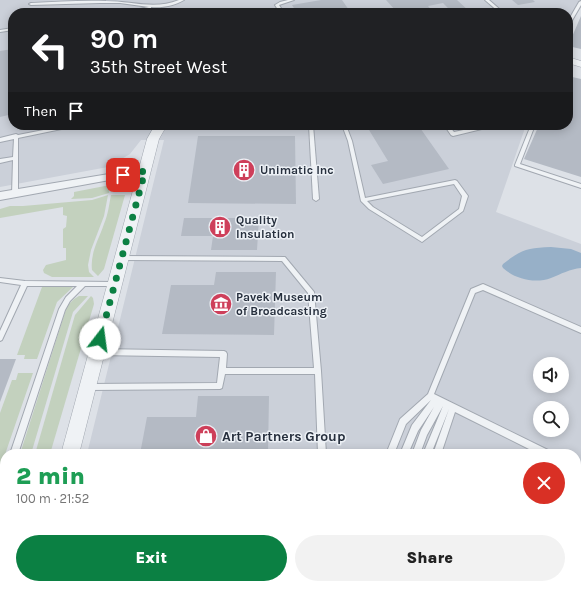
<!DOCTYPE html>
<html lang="en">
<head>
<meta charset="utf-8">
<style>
  :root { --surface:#fff; --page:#f2f2f2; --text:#222; --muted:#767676; --accent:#0b8043 }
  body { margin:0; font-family:Karla,sans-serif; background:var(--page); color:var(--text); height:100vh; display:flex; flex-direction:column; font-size:15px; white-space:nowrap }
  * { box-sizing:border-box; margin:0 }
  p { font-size:13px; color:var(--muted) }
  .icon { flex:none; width:22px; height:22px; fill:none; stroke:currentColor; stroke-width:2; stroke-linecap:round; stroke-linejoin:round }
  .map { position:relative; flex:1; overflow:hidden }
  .sheet { position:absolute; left:0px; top:449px; width:581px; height:140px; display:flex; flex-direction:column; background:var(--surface); border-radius:16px 16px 0 0; box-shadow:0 2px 10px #0003 }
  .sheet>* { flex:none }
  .guide { position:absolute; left:8px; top:8px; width:565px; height:122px; border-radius:16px; box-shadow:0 2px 10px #0003; background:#202124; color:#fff; overflow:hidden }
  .fabs { position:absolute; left:533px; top:357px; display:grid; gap:8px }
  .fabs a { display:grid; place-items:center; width:36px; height:36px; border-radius:50%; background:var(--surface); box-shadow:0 2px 10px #0003; font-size:20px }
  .pin { position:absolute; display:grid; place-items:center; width:34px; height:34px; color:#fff; margin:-17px; border-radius:8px; box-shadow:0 2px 6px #0006 }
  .me { position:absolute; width:44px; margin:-22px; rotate:15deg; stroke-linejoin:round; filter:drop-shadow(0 0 3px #0008) }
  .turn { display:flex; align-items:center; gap:14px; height:84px; padding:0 16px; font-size:18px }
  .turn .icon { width:52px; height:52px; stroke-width:2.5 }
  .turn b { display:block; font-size:28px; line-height:34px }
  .then { display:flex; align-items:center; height:38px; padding:0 16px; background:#0003; gap:8px; font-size:15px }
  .round { display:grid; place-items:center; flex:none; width:42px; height:42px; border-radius:21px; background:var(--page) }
  .summary { display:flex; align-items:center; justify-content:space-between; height:68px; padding:0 16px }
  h1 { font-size:24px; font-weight:800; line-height:30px; color:#1e9e55 }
  .action { display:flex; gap:8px; margin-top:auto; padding:8px 16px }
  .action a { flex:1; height:46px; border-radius:24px; background:var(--accent); color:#fff; font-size:16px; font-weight:800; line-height:46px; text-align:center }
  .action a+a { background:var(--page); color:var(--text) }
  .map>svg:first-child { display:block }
  .built { fill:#cbd0d9; fill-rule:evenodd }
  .green { fill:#c3d1be }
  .water { fill:#97b0c8 }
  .building { fill:#b4bac4 }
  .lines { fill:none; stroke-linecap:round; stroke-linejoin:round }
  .service-casing { stroke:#a2a8b1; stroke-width:2 }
  .minor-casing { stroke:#a2a8b1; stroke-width:2 }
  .tertiary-casing { stroke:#a2a8b1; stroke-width:1 }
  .service { fill:#eff2f5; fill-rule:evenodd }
  .minor { fill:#eff2f5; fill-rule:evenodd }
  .tertiary { fill:#eff2f5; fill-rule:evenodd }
  .route { stroke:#0b8043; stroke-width:7; stroke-dasharray:0 12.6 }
  .labels { text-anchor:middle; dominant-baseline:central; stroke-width:3; stroke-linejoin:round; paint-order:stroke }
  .poi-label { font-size:12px; font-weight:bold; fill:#262f3d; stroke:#ecf0f5; text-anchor:start }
  .near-poi-label { font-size:14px; font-weight:bold; fill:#262f3d; stroke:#ecf0f5; text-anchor:start }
</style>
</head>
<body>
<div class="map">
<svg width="581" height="589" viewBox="0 0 581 589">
  <rect width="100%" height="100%" fill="#dde1e7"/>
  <path class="built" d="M 0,0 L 581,0 L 568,27 L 568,13 L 13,13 L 13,125 L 526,125 L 496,212 L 581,244 L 581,589 L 54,589 L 55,584 L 576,584 L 576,454 L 87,454 L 164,140 L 141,140 L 130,154 L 108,167 L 0,187 ZM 540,364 L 562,364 L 562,386 L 540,386 ZM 540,408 L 562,408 L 562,430 L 540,430 Z"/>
  <g class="green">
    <path d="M 110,185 L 109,193 L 92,198 L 71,199 L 74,196 L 74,192 Z"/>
    <path d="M 108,195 L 104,216 L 91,250 L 88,265 L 89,272 L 94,277 L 52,277 L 44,273 L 43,270 L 46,265 L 66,260 L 66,248 L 63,248 L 63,229 L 66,227 L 67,216 L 63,215 L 63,207 L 0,218 L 0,209 L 10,206 L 23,206 L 92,200 Z"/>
    <path d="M 111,195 L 125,195 L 104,269 L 98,276 L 92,270 C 90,253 99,239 104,224 C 108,215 109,205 111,195 Z"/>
    <path d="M 42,287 L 73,287 L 57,302 L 37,359 L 24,359 L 25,355 L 17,355 Z"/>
    <path d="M 79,296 L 88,296 L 73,312 L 31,454 L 20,454 L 67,306 L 74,299 Z"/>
    <path d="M 91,296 L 93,298 L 94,304 L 50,454 L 35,454 L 75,315 Z"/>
    <path d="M 18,373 L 33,373 L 0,469 L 0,413 L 12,380 L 16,380 Z"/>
    <path d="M 5,550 L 5,584 L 12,584 L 11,589 L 0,589 L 0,564 Z"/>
  </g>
  <path class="water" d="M 551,247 L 571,249 L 581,253 L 581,268 C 570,269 561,274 551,278 C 535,284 515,279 503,268 L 502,266 L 503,264 C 522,249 528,248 551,247 Z"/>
  <g class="building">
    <path d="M 321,0 L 342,0 L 351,13 L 297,13 L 292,5 Z"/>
    <path d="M 386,0 L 457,0 L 470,12 L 453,13 L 443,3 L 428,6 L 434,13 L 416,13 L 412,9 L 396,11 Z"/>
    <path d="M 512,0 L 533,0 L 535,2 L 518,5 Z"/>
    <path d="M 248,9 L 250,13 L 231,13 L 231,12 Z"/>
    <path d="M 581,16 L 581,49 L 568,46 Z"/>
    <path d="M 13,49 L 13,114 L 0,117 L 0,51 Z"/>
    <path d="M 568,76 L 581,79 L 581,177 L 524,159 L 539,125 L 568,125 Z"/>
    <path d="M 366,125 L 418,125 L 449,169 L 383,184 L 371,165 L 388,161 Z"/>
    <path d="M 198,136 L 295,136 L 296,204 L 188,203 Z"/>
    <path d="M 184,218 L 259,218 L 257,250 L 211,250 L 213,236 L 181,236 Z"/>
    <path d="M 216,272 L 276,272 L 274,335 L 162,334 L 171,285 L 214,285 Z"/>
    <path d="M 0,359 L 16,359 L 0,402 Z"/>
    <path d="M 198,396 L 269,396 L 268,454 L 140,454 L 147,417 L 196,417 Z"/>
    <path d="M 576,518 L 581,521 L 581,589 L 463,589 L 455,584 L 576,584 Z"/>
  </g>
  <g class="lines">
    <g class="service-casing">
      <g id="service">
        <path d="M 179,0 L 184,0 C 174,6 162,8 151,7 L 151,9 L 128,13 L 120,13 L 149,7 L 120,3 L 100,3 L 31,5 L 29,4 L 31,3 C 56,2 81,0 106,1 C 130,1 155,10 179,0 Z"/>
        <path d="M 288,0 L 294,0 L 279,5 L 284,13 L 280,13 L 275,5 L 280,2 Z"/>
        <path d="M 485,0 L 489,0 L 504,13 L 500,13 Z"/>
        <path d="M 581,1 L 581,5 L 570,24 L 568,25 L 568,21 L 579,2 Z"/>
        <path d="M 13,28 L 13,30 L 0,32 L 0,30 Z"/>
        <path d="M 69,125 L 78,125 L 76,126 L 18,138 L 18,194 L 15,196 L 13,195 L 12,194 L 13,160 L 0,163 L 0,159 L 13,157 L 14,139 L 0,142 L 0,138 L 16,134 L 18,135 Z"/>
        <path d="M 309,125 L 313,125 L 319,199 L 316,201 L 313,199 Z"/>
        <path d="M 342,125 L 346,125 L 352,141 L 365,198 L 455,180 L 457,181 L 468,196 L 463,211 L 422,242 L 369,209 L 361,201 L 348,141 ZM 454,184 L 462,196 L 459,209 L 422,237 L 373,207 L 367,201 Z"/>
        <path d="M 444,125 L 448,125 L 454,132 L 487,125 L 496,125 L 494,126 L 453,136 L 451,135 Z"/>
        <path d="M 531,125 L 535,125 L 520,164 L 581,184 L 581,188 L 515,166 L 515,165 Z"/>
        <path d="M 120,256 L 285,257 L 314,292 L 321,371 L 326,454 L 318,454 L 315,374 L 225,374 L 222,388 L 220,389 L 88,390 L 86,389 L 85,387 L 86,385 L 88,384 L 217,383 L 220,357 L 98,355 L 96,354 L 95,352 L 96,350 L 98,349 L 224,351 L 226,352 L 227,354 L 226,368 L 314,368 L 308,293 L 282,261 L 122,260 L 120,260 L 119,258 Z"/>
        <path d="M 0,278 L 25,281 L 114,282 L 116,282 L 117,284 L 116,286 L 85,286 L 70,301 L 65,310 L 18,454 L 10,454 L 59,309 L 66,297 L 77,286 L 27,286 L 2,340 L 0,341 L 0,331 L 21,285 L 0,282 Z"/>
        <path d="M 483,284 L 581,327 L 581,333 L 483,290 L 475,293 L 434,394 L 550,451 L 551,454 L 539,454 L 455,412 L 441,454 L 433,454 L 449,409 L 431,454 L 423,454 L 443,406 L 427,435 L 420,454 L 412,454 L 421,430 L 434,407 L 418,431 L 408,454 L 400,454 L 412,425 L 431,400 L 406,424 L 394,454 L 386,454 L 400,419 L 428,394 L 471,289 Z"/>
        <path d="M 576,465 L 581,467 L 581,475 L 576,473 Z"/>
        <path d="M 5,475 L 4,510 L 3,513 L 0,514 L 0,483 L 2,476 Z"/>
        <path d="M 266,584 L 274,584 L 273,589 L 265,589 Z"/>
        <rect x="386" y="584" width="8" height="5"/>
      </g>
    </g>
    <g class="minor-casing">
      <path id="minor" d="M 145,168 L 150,171 L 148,173 L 0,200 L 0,192 Z"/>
    </g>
    <g class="tertiary-casing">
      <g id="tertiary">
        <path d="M 568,57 L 581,61 L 581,67 L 568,63 Z"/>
        <path d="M 155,125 L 167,125 L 159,139 L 79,454 L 61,454 L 147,139 Z"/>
        <path d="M 24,584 L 46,584 L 45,589 L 23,589 Z"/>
      </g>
    </g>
    <use href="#service" class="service"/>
    <use href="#minor" class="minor"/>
    <use href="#tertiary" class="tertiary"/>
  </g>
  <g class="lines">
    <path class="route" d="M 100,339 L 145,171 L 123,175"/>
  </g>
  <defs>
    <g id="building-disc" transform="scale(1.15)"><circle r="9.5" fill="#ce3f5a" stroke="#ecf0f5"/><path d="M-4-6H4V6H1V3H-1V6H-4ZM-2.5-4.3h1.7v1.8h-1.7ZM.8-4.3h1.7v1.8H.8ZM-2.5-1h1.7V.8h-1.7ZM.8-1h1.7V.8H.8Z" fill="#fff"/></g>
    <g id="museum-disc" transform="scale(1.15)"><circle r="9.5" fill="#ce3f5a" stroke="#ecf0f5"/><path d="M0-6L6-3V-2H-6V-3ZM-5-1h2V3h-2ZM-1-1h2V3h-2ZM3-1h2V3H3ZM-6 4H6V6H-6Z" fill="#fff"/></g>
    <g id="shop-disc" transform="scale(1.15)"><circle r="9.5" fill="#ce3f5a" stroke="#ecf0f5"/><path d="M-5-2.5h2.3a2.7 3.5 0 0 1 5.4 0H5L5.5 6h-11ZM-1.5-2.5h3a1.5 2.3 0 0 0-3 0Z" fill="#fff"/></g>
  </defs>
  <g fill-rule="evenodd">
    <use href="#building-disc" x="244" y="170"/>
    <use href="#building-disc" x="220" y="227"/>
    <use href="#museum-disc" x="221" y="304"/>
    <use href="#shop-disc" x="206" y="436"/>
  </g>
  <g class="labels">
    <g class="poi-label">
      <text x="260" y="170">Unimatic Inc</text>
      <text x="236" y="220">Quality<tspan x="236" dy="14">Insulation</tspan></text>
      <text x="236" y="297">Pavek Museum<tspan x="236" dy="14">of Broadcasting</tspan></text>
    </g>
    <g class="near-poi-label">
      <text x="222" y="436">Art Partners Group</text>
    </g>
  </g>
</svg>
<div class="fabs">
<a><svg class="icon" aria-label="sound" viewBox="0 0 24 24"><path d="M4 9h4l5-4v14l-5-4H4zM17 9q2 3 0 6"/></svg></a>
<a><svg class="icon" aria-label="search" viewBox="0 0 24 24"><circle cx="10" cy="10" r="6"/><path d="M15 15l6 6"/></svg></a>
</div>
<div class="pin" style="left:123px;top:175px;background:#d93025"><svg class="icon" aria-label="arrive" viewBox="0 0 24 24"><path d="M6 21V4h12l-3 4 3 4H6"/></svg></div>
<svg class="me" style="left:100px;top:339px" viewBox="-20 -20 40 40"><circle r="19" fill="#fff"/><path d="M0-13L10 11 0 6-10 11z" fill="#0b8043"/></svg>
<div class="guide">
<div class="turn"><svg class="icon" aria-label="left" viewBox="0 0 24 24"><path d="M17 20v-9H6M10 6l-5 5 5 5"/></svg><div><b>90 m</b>35th Street West</div></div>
<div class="then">Then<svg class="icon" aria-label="arrive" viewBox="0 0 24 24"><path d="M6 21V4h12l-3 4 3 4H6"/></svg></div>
</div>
<section class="sheet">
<div class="summary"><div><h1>2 min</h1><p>100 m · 21:52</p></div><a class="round" style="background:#d93025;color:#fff"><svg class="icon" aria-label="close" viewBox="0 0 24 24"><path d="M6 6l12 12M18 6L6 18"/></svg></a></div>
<div class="action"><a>Exit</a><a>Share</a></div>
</section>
</div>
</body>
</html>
